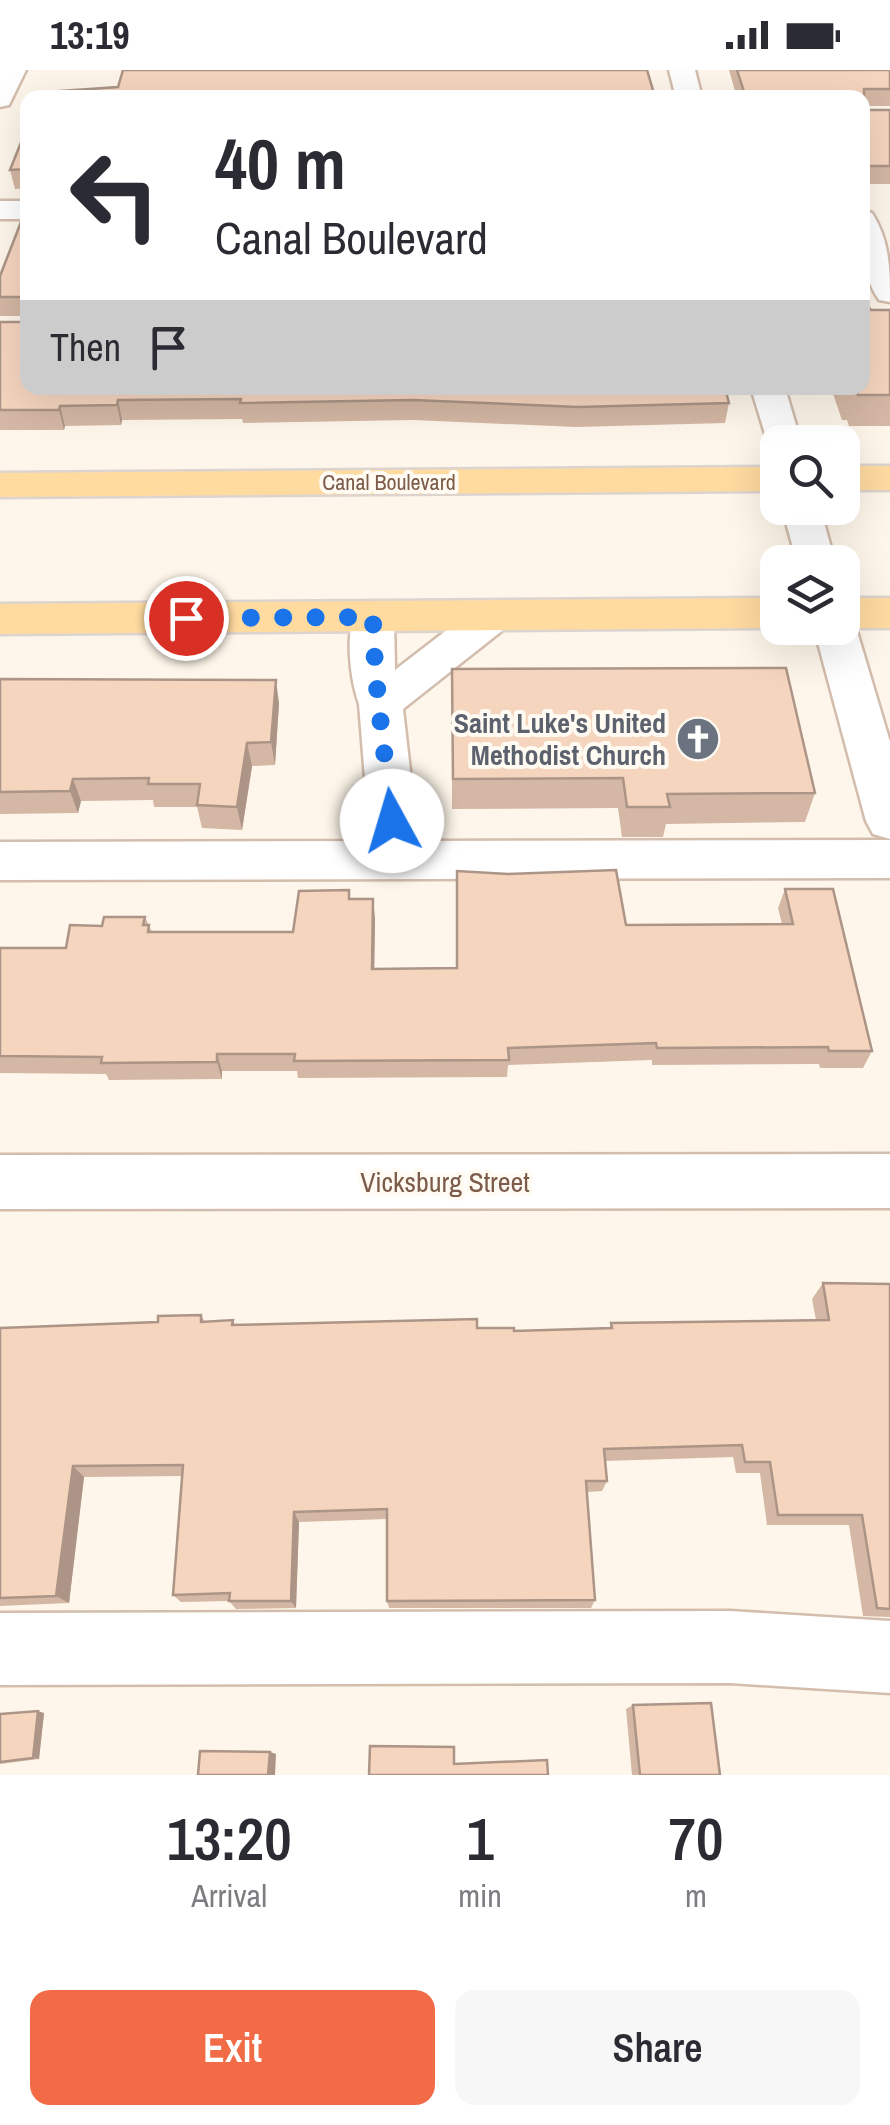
<!DOCTYPE html>
<html lang="en">
<head>
<meta charset="utf-8">
<style>
  :root { --surface:#fff; --page:#f7f7f7; --text:#2b2b33; --muted:#7c7c81; --accent:#f16b46 }
  body { margin:0; font-family:"Archivo Narrow",sans-serif; background:var(--page); color:var(--text); height:100vh; display:flex; flex-direction:column; font-size:38px; white-space:nowrap }
  * { box-sizing:border-box; margin:0 }
  p { font-size:32px; color:var(--muted) }
  .icon { flex:none; width:55px; height:55px; fill:none; stroke:currentColor; stroke-width:2; stroke-linecap:round; stroke-linejoin:round }
  .map { position:relative; height:1705px; overflow:hidden }
  .side { display:flex; flex-direction:column; background:var(--surface); flex:1 }
  .side>* { flex:none }
  .hud { position:absolute; left:20px; top:20px; width:850px; height:305px; border-radius:20px; box-shadow:0 10px 40px #0002; background:#fff; color:var(--text); overflow:hidden }
  .fabs { position:absolute; left:760px; top:355px; display:grid; gap:20px }
  .fabs a { display:grid; place-items:center; width:100px; height:100px; border-radius:20px; background:var(--surface); box-shadow:0 10px 40px #0002; font-size:50px }
  .pin { position:absolute; display:grid; place-items:center; width:85px; height:85px; color:#fff; margin:-42px; border:5px solid #fff; border-radius:50%; box-shadow:0 2px 10px #0007 }
  .me { position:absolute; width:110px; margin:-55px; rotate:354deg; stroke-linejoin:round; filter:drop-shadow(0 0 8px #0008) }
  .turn { display:flex; align-items:center; gap:35px; height:210px; padding:0 30px; font-size:45px }
  .turn .icon { width:130px; height:130px; stroke-width:2.5 }
  .turn b { display:block; font-size:70px; line-height:85px }
  .then { display:flex; align-items:center; height:95px; padding:0 30px; background:#0003; gap:20px; font-size:38px }
  .eta { display:flex; justify-content:space-evenly; align-items:center; height:170px; text-align:center }
  .eta b { font-size:60px; font-weight:600; line-height:70px }
  .cta { display:flex; gap:20px; margin-top:auto; padding:20px 30px }
  .cta a { flex:1; height:115px; border-radius:20px; background:var(--accent); color:#fff; font-size:40px; font-weight:600; line-height:115px; text-align:center }
  .cta a+a { background:var(--page); color:var(--text) }
  .status { display:flex; justify-content:space-between; align-items:center; height:70px; padding:0 50px; background:var(--surface); direction:ltr }
  .status svg { height:28px; fill:currentColor }
  .map>svg:first-child { display:block }
  .lines { fill:none; stroke-linecap:round; stroke-linejoin:round }
  .minor-casing { stroke:#d3bdad; stroke-width:5 }
  .major-casing { stroke:#ddd4d0; stroke-width:5 }
  .minor { fill:#fff; fill-rule:evenodd }
  .major { fill:#ffdba0; fill-rule:evenodd }
  .wall { fill:#d4b7a4 }
  .shaded-wall { fill:#ac9586 }
  .building { fill:#f6d5bf; stroke:#ac9586; stroke-width:2.5 }
  .route { stroke:#1a73e8; stroke-width:18; stroke-dasharray:0 32.4 }
  .labels { text-anchor:middle; dominant-baseline:central; stroke-width:8; stroke-linejoin:round; paint-order:stroke }
  .far-street-label { font-size:22px; fill:#7c5b4a; stroke:#fffaf2 }
  .worship-label { font-size:28px; font-weight:bold; fill:#5b616d; stroke:#fffaf2; text-anchor:end }
  .street-label { font-size:28px; fill:#7c5b4a; stroke:#fffaf2 }
</style>
</head>
<body>
<div class="status"><b>13:19</b><svg viewBox="0 0 49 12"><path d="M0 12V9h3v3zM5 12V6h3v6zM10 12V3h3v9zM15 12V0h3v12zM26 1h20v11H26zM47 4h2v5h-2z"/></svg></div>
<div class="map">
<svg width="890" height="1705" viewBox="0 0 890 1705">
  <rect width="100%" height="100%" fill="#fef6ea"/>
  <g class="lines">
    <g class="minor-casing">
      <g id="minor">
        <path d="M 0,0 L 26,0 L 9,35 L 0,37 Z"/>
        <path d="M 669,0 L 695,0 L 702,28 L 676,28 Z"/>
        <rect x="0" y="131" width="28" height="18"/>
        <path d="M 862,140 L 872,143 C 890,171 890,200 890,232 L 879,230 C 860,202 862,172 862,140 Z"/>
        <path d="M 751,318 L 785,318 L 801,372 L 778,372 L 778,381 L 770,380 Z"/>
        <path d="M 782,438 L 820,438 L 835,492 L 797,492 Z"/>
        <path d="M 493,532 L 508,536 L 514,546 L 508,556 L 403,639 L 418,771 L 890,770 L 890,808 L 0,810 L 0,772 L 370,771 L 359,634 C 350,609 344,560 358,537 L 373,533 L 388,537 L 394,547 L 395,600 L 478,536 Z"/>
        <path d="M 842,546 L 850,548 L 856,558 L 890,672 L 890,769 L 873,764 L 866,751 L 814,558 L 842,558 Z"/>
        <path d="M 890,1084 L 890,1138 L 0,1139 L 0,1085 Z"/>
        <path d="M 730,1541 L 890,1551 L 890,1623 L 730,1613 L 0,1615 L 0,1543 Z"/>
      </g>
    </g>
    <g class="major-casing">
      <g id="major">
        <rect x="842" y="396" width="48" height="24"/>
        <path d="M 778,397 L 778,421 L 0,427 L 0,403 Z"/>
        <path d="M 778,528 L 778,558 L 0,564 L 0,534 Z"/>
        <path d="M 842,528 L 890,528 L 890,558 L 840,558 Z"/>
      </g>
    </g>
    <use href="#minor" class="minor"/>
    <use href="#major" class="major"/>
  </g>
  <g class="wall">
    <path d="M 729,0 L 890,0 L 890,36 L 864,36 L 864,40 L 890,40 L 890,114 L 862,114 L 862,28 L 737,28 Z"/>
    <path d="M 28,55 L 28,118 L 15,119 L 10,100 Z"/>
    <path d="M 0,206 L 729,333 L 725,353 L 576,357 L 413,350 L 243,353 L 242,349 L 122,350 L 121,355 L 65,356 L 64,360 L 0,360 L 0,252 L 25,252 L 25,246 L 0,246 Z"/>
    <path d="M 871,240 L 890,240 L 890,356 L 849,356 L 847,350 L 842,350 L 831,318 L 862,318 Z"/>
    <path d="M 452,599 L 815,723 L 805,752 L 666,754 L 663,767 L 622,767 L 618,738 L 452,739 Z"/>
    <path d="M 0,609 L 279,633 L 275,695 L 252,696 L 242,760 L 202,758 L 197,737 L 154,737 L 153,730 L 81,731 L 78,743 L 0,744 Z"/>
    <path d="M 785,819 L 872,981 L 863,998 L 820,998 L 819,994 L 652,995 L 652,990 L 508,995 L 507,1007 L 298,1008 L 297,1001 L 222,1001 L 222,1009 L 109,1010 L 106,1004 L 0,1003 L 0,878 L 66,878 L 102,856 L 145,847 L 152,862 L 293,862 L 350,829 L 375,848 L 374,899 L 457,898 L 626,855 L 782,854 L 778,838 Z"/>
    <path d="M 823,1213 L 890,1214 L 890,1547 L 863,1546 L 849,1455 L 767,1455 L 760,1403 L 736,1403 L 733,1387 L 605,1391 L 607,1411 L 602,1421 L 587,1422 L 595,1530 L 591,1538 L 389,1538 L 387,1531 L 387,1449 L 299,1452 L 296,1538 L 236,1539 L 229,1531 L 181,1532 L 173,1525 L 182,1406 L 84,1407 L 69,1533 L 0,1536 L 0,1258 L 158,1252 L 201,1245 L 205,1252 L 233,1250 L 235,1255 L 477,1258 L 514,1261 L 609,1259 L 611,1253 L 816,1250 L 812,1229 Z"/>
    <path d="M 633,1635 L 720,1705 L 632,1705 L 626,1639 Z"/>
    <path d="M 44,1643 L 39,1689 L 0,1694 L 0,1644 Z"/>
  </g>
  <g class="shaded-wall">
    <path d="M 118,330 L 122,350 L 121,355 L 117,335 Z"/>
    <path d="M 60,336 L 65,356 L 64,360 L 59,340 Z"/>
    <path d="M 276,610 L 279,633 L 275,695 L 271,672 Z"/>
    <path d="M 247,673 L 252,696 L 242,760 L 237,737 Z"/>
    <path d="M 73,709 L 81,731 L 78,743 L 70,721 Z"/>
    <path d="M 373,829 L 375,848 L 374,917 L 372,899 Z"/>
    <path d="M 217,984 L 222,1001 L 222,1009 L 217,992 Z"/>
    <path d="M 73,1396 L 84,1407 L 69,1533 L 56,1526 Z"/>
    <path d="M 294,1442 L 299,1452 L 296,1538 L 291,1531 Z"/>
    <path d="M 38,1641 L 44,1643 L 39,1689 L 33,1688 Z"/>
    <path d="M 270,1682 L 276,1684 L 275,1705 L 268,1705 Z"/>
  </g>
  <g class="building">
    <path d="M 123,0 L 647,0 L 655,27 L 39,28 L 46,22 L 118,17 Z"/>
    <path d="M 737,0 L 890,0 L 890,19 L 864,19 L 864,40 L 890,40 L 890,96 L 862,96 L 862,28 L 746,28 Z"/>
    <path d="M 28,55 L 28,99 L 10,100 Z"/>
    <path d="M 28,134 L 28,318 L 725,318 L 729,333 L 578,337 L 413,330 L 240,333 L 241,329 L 118,330 L 117,335 L 60,336 L 59,340 L 0,340 L 0,252 L 25,252 L 25,227 L 0,227 L 0,206 Z"/>
    <path d="M 862,235 L 867,235 L 871,240 L 890,240 L 890,325 L 858,325 L 856,319 L 850,319 L 850,318 L 862,318 Z"/>
    <path d="M 786,598 L 815,723 L 667,724 L 670,737 L 627,737 L 623,708 L 453,709 L 452,599 Z"/>
    <path d="M 0,609 L 276,610 L 271,672 L 247,673 L 237,737 L 197,735 L 200,714 L 148,714 L 149,708 L 73,709 L 70,721 L 0,722 Z"/>
    <path d="M 616,800 L 626,855 L 793,854 L 785,819 L 833,819 L 872,981 L 829,981 L 828,977 L 657,978 L 656,973 L 508,978 L 509,990 L 294,991 L 295,984 L 217,984 L 217,992 L 101,993 L 102,987 L 0,986 L 0,878 L 66,878 L 70,855 L 102,856 L 104,847 L 145,847 L 143,855 L 149,855 L 148,862 L 293,862 L 299,821 L 349,820 L 349,829 L 373,829 L 372,899 L 457,898 L 457,801 L 508,804 Z"/>
    <path d="M 823,1213 L 890,1214 L 890,1539 L 877,1538 L 862,1445 L 778,1445 L 770,1392 L 745,1392 L 742,1375 L 604,1379 L 607,1411 L 586,1411 L 595,1530 L 387,1531 L 387,1439 L 294,1442 L 291,1531 L 229,1531 L 230,1523 L 173,1525 L 183,1395 L 73,1396 L 56,1526 L 0,1528 L 0,1258 L 158,1252 L 158,1246 L 201,1245 L 201,1252 L 233,1250 L 232,1255 L 477,1249 L 477,1258 L 514,1258 L 514,1261 L 612,1258 L 611,1253 L 829,1250 Z"/>
    <path d="M 711,1633 L 720,1705 L 640,1705 L 633,1635 Z"/>
    <path d="M 38,1641 L 33,1688 L 0,1692 L 0,1644 Z"/>
    <path d="M 370,1676 L 454,1677 L 454,1694 L 547,1690 L 548,1705 L 369,1705 Z"/>
    <path d="M 200,1681 L 270,1682 L 268,1705 L 198,1705 Z"/>
  </g>
  <g class="lines">
    <path class="route" d="M 186,548 L 373,547 C 374,615 385,682 392,751"/>
  </g>
  <defs>
    <g id="church-disc" transform="scale(2.25)"><circle r="9.5" fill="#6b7280" stroke="#fffaf2"/><path d="M-1.2-6h2.4v3.5h3.3v2.4h-3.3V6h-2.4V-.1h-3.3v-2.4h3.3Z" fill="#fff"/></g>
  </defs>
  <g fill-rule="evenodd">
    <use href="#church-disc" x="698" y="669"/>
  </g>
  <g class="labels">
    <g class="far-street-label">
      <text x="389" y="412">Canal Boulevard</text>
    </g>
    <g class="worship-label">
      <text x="666" y="653">Saint Luke's United<tspan x="666" dy="32">Methodist Church</tspan></text>
    </g>
    <g class="street-label">
      <text x="445" y="1112">Vicksburg Street</text>
    </g>
  </g>
</svg>
<div class="fabs">
<a><svg class="icon" aria-label="search" viewBox="0 0 24 24"><circle cx="10" cy="10" r="6"/><path d="M15 15l6 6"/></svg></a>
<a><svg class="icon" aria-label="layers" viewBox="0 0 24 24"><path d="M12 4l9 5-9 5-9-5zM3 14l9 5 9-5"/></svg></a>
</div>
<div class="pin" style="left:186px;top:548px;background:#d93025"><svg class="icon" aria-label="arrive" viewBox="0 0 24 24"><path d="M6 21V4h12l-3 4 3 4H6"/></svg></div>
<svg class="me" style="left:392px;top:751px" viewBox="-20 -20 40 40"><circle r="19" fill="#fff"/><path d="M0-13L10 11 0 6-10 11z" fill="#1a73e8"/></svg>
<div class="hud">
<div class="turn"><svg class="icon" aria-label="left" viewBox="0 0 24 24"><path d="M17 20v-9H6M10 6l-5 5 5 5"/></svg><div><b>40 m</b>Canal Boulevard</div></div>
<div class="then">Then<svg class="icon" aria-label="arrive" viewBox="0 0 24 24"><path d="M6 21V4h12l-3 4 3 4H6"/></svg></div>
</div>
</div>
<section class="side">
<div class="eta">
<div><b>13:20</b><p>Arrival</p></div>
<div><b>1</b><p>min</p></div>
<div><b>70</b><p>m</p></div>
</div>
<div class="cta"><a>Exit</a><a>Share</a></div>
</section>
</body>
</html>
